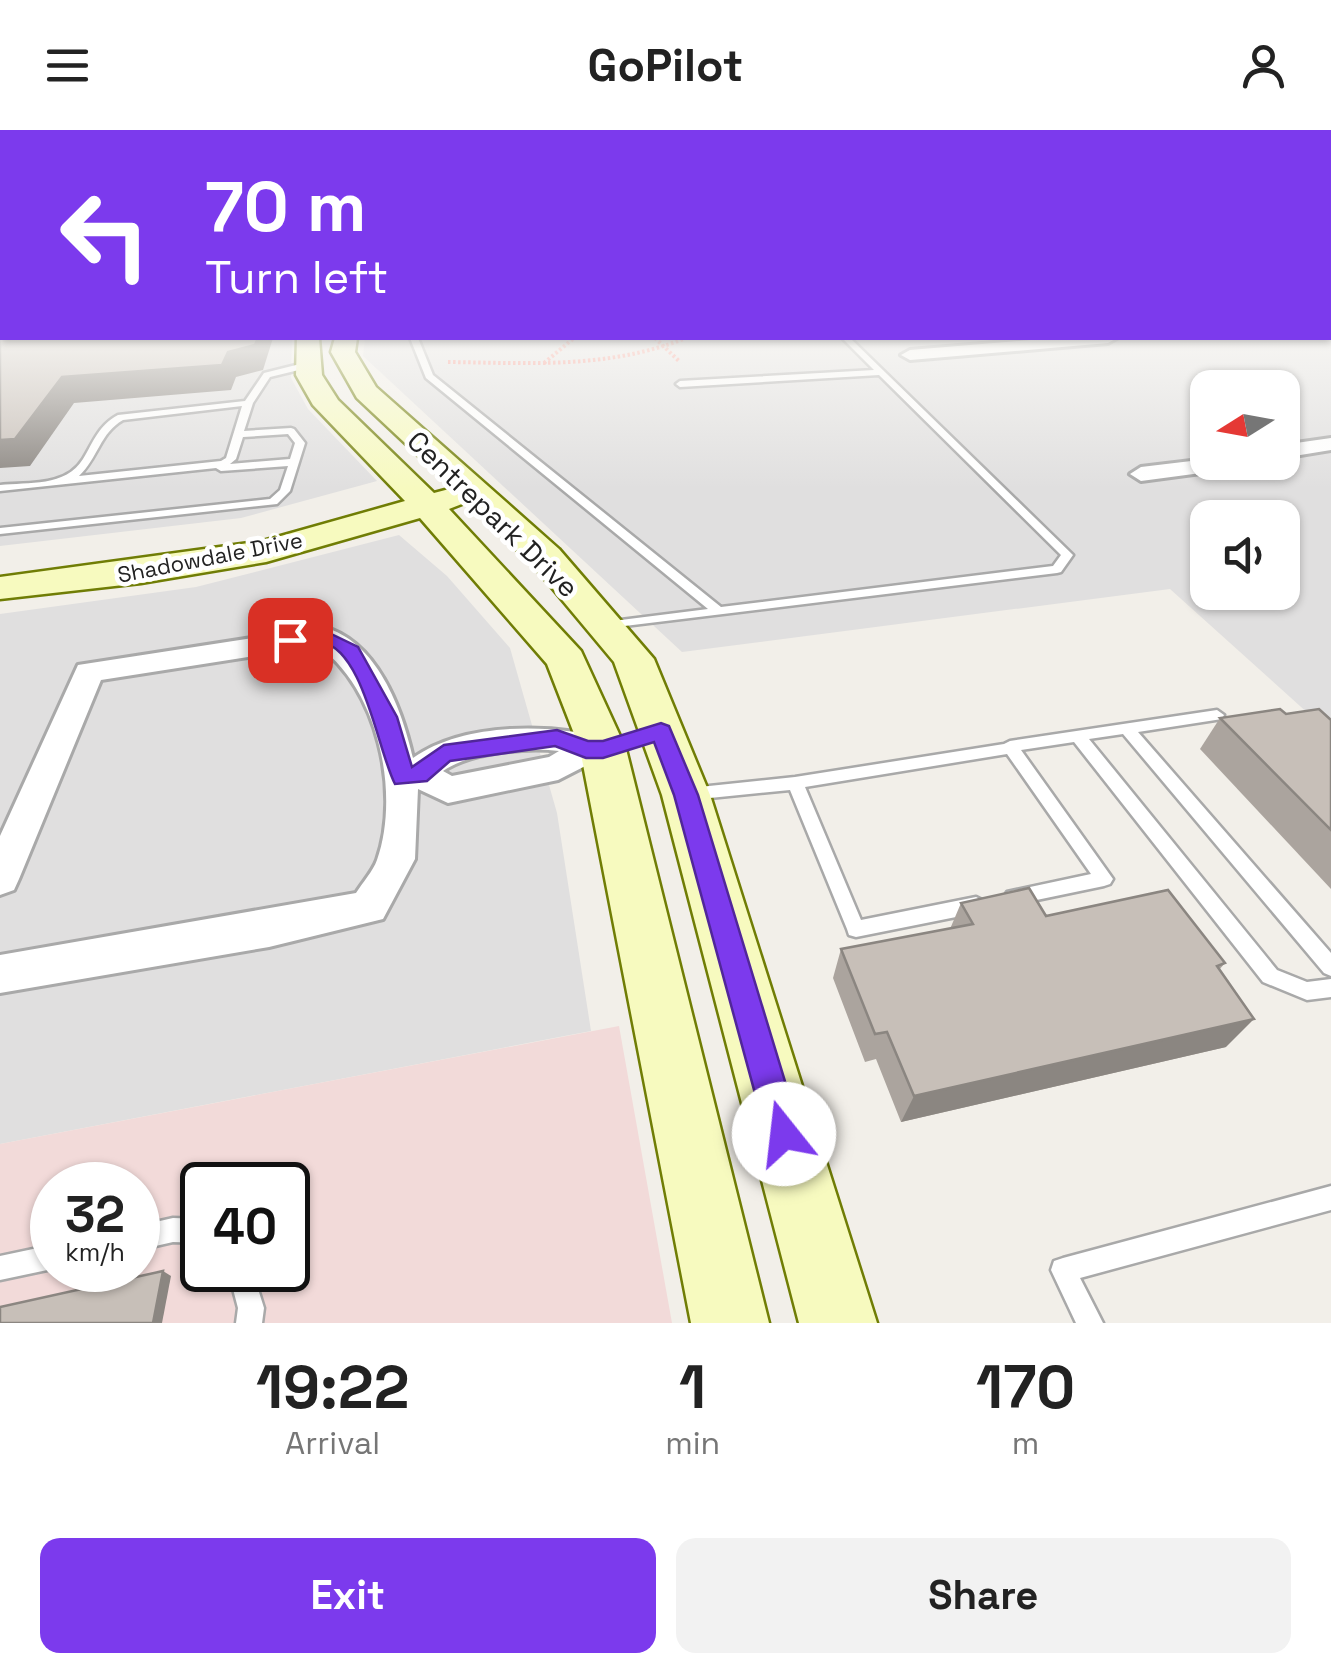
<!DOCTYPE html>
<html lang="en">
<head>
<meta charset="utf-8">
<style>
  :root { --surface:#fff; --page:#f2f2f2; --text:#222; --muted:#767676; --accent:#7c3aed }
  body { margin:0; font-family:"Space Grotesk",sans-serif; background:var(--page); color:var(--text); height:100vh; display:flex; flex-direction:column; font-size:38px; white-space:nowrap }
  * { box-sizing:border-box; margin:0 }
  p { font-size:32px; color:var(--muted) }
  .icon { flex:none; width:55px; height:55px; fill:none; stroke:currentColor; stroke-width:2; stroke-linecap:round; stroke-linejoin:round }
  .map { position:relative; height:1193px; overflow:hidden }
  .side { display:flex; flex-direction:column; background:var(--surface); flex:1 }
  .side>* { flex:none }
  .guide { position:absolute; left:0px; top:0px; width:1332px; height:210px; box-shadow:0 2px 8px #0004; background:#7c3aed; color:#fff; overflow:hidden }
  .needle { width:65px; rotate:259deg }
  .buttons { position:absolute; left:1190px; top:240px; display:grid; gap:20px }
  .buttons a { display:grid; place-items:center; width:110px; height:110px; border-radius:20px; background:var(--surface); box-shadow:0 2px 8px #0004; font-size:50px }
  .speed { position:absolute; left:30px; top:1032px; display:flex; gap:20px; font-size:50px; font-weight:700; text-align:center }
  .speed>* { display:grid; place-content:center; width:130px; height:130px; border-radius:50%; background:var(--surface); box-shadow:0 2px 8px #0004; line-height:1 }
  .speed small { font-size:25px; font-weight:400 }
  .speed .limit { border:5px solid #111; border-radius:15px; background:#fff; color:#111 }
  .pin { position:absolute; display:grid; place-items:center; width:85px; height:85px; color:#fff; margin:-42px; border-radius:20px; box-shadow:0 5px 15px #0006 }
  .me { position:absolute; width:110px; margin:-55px; rotate:344deg; stroke-linejoin:round; filter:drop-shadow(0 0 8px #0008) }
  .turn { display:flex; align-items:center; gap:35px; height:210px; padding:0 40px; font-size:45px }
  .turn .icon { width:130px; height:130px; stroke-width:2.5 }
  .turn b { display:block; font-size:70px; line-height:85px }
  .eta { display:flex; justify-content:space-evenly; align-items:center; height:170px; text-align:center }
  .eta b { font-size:60px; font-weight:700; line-height:70px }
  .button { display:flex; gap:20px; margin-top:auto; padding:20px 40px }
  .button a { flex:1; height:115px; border-radius:20px; background:var(--accent); color:#fff; font-size:40px; font-weight:700; line-height:115px; text-align:center }
  .button a+a { background:var(--page); color:var(--text) }
  header { display:flex; justify-content:space-between; align-items:center; height:130px; padding:0 40px; background:var(--surface); font-size:45px; font-weight:700 }
  .map>svg:first-child { display:block }
  .residential { fill:#e0dfdf; fill-rule:evenodd }
  .commercial { fill:#f2dad9; fill-rule:evenodd }
  .lines { fill:none; stroke-linecap:round; stroke-linejoin:round }
  .lane-casing { stroke:#a9a9a9; stroke-width:5 }
  .street-casing { stroke:#a9a9a9; stroke-width:6 }
  .secondary-casing { stroke:#707d05; stroke-width:5 }
  .path { stroke:#fa8072; stroke-width:4; stroke-dasharray:2.5 2.5; stroke-linecap:butt }
  .lane { fill:#fff; fill-rule:evenodd }
  .street { fill:#fff; fill-rule:evenodd }
  .secondary { fill:#f7fabf; fill-rule:evenodd }
  .wall { fill:#aba49e }
  .shaded-wall { fill:#8b8681 }
  .building { fill:#c7bfb8; stroke:#8b8681; stroke-width:2.5 }
  .route { fill:#7c3aed; stroke:#51269a; stroke-width:2.5 }
  .labels { text-anchor:middle; dominant-baseline:central; stroke-width:9; stroke-linejoin:round; paint-order:stroke }
  .far-street-label { font-size:22px; fill:#222; stroke:#fff }
  .street-label { font-size:28px; fill:#222; stroke:#fff }
</style>
</head>
<body>
<header><svg class="icon" aria-label="menu" viewBox="0 0 24 24"><path d="M4 6h16M4 12h16M4 18h16"/></svg>GoPilot<svg class="icon" aria-label="person" viewBox="0 0 24 24"><circle cx="12" cy="8" r="4"/><path d="M4 21q1-7 8-7t8 7"/></svg></header>
<div class="map">
<svg width="1331" height="1193" viewBox="0 0 1331 1193">
  <rect width="100%" height="100%" fill="#f2efe9"/>
  <g class="residential">
    <path d="M 0,192 L 2,208 L 292,208 L 291,248 L 308,279 L 377,351 L 241,388 L 0,416 Z"/>
    <path d="M 1331,192 L 1331,604 L 1170,459 L 682,522 L 363,226 L 365,208 L 1330,208 ZM 1208,258 L 1282,258 L 1282,332 L 1208,332 ZM 1208,388 L 1282,388 L 1282,462 L 1208,462 Z"/>
    <path d="M 399,405 L 447,446 L 510,518 L 557,683 L 591,901 L 0,1014 L 0,484 L 196,457 Z"/>
  </g>
  <path class="commercial" d="M 619,896 L 672,1193 L 0,1193 L 0,1014 ZM 52,1055 L 138,1055 L 138,1140 L 52,1140 ZM 202,1055 L 288,1055 L 288,1140 L 202,1140 Z"/>
  <g class="lines">
    <g class="lane-casing">
      <g id="lane">
        <path d="M 410,208 L 418,208 L 433,245 L 721,477 L 1053,436 L 1061,425 L 879,245 L 680,257 L 676,254 L 680,251 L 874,240 L 842,208 L 850,208 L 1073,425 L 1061,442 L 1057,443 L 600,499 L 598,496 L 600,493 L 605,492 L 708,479 L 426,248 Z"/>
        <path d="M 308,232 L 311,233 L 311,237 L 270,247 L 253,273 L 244,301 L 291,298 L 294,299 L 305,313 L 290,361 L 277,374 L 0,404 L 0,398 L 270,369 L 280,360 L 288,336 L 221,341 L 216,338 L 0,361 L 0,355 C 28,352 66,357 83,329 C 94,311 98,296 118,285 L 245,271 L 264,243 ZM 242,276 L 226,328 L 221,331 L 79,346 C 98,328 100,303 123,290 ZM 288,304 L 295,313 L 290,329 L 230,334 L 236,329 L 243,307 Z"/>
        <path d="M 1217,580 L 1224,585 L 1222,589 L 1138,602 L 1331,823 L 1331,846 L 1324,843 L 1123,604 L 1089,609 L 1277,840 L 1307,852 L 1331,849 L 1331,867 L 1307,870 L 1263,852 L 1074,612 L 1021,620 L 1113,749 L 1110,754 L 1104,756 L 1013,775 L 1007,772 L 1004,767 L 1007,762 L 1091,744 L 1007,624 L 805,657 L 861,790 L 976,767 L 982,770 L 985,775 L 982,780 L 976,783 L 856,807 L 849,805 L 847,799 L 790,660 L 690,670 L 684,668 L 682,664 L 684,660 L 690,658 L 795,647 L 1004,614 L 1010,611 Z"/>
        <path d="M 1331,1056 L 1331,1080 L 1080,1148 L 1103,1193 L 1076,1193 L 1051,1140 L 1054,1131 L 1063,1128 Z"/>
        <path d="M 173,1088 L 202,1089 L 202,1113 L 173,1112 L 138,1120 L 138,1096 Z"/>
        <path d="M 52,1115 L 52,1139 L 0,1150 L 0,1126 Z"/>
        <path d="M 228,1140 L 252,1140 L 264,1178 L 262,1193 L 236,1193 L 238,1178 Z"/>
      </g>
    </g>
    <g class="street-casing">
      <g id="street">
        <path d="M 1054,208 L 1117,208 L 1108,213 L 910,230 L 901,225 L 910,220 Z"/>
        <path d="M 1331,308 L 1331,320 L 1282,328 L 1282,315 Z"/>
        <path d="M 1208,329 L 1208,332 L 1242,332 L 1231,339 L 1141,351 L 1130,344 L 1141,337 Z"/>
        <path d="M 323,497 C 377,511 402,579 413,628 C 465,591 557,593 615,611 L 620,619 L 615,627 L 595,631 L 558,650 L 448,673 L 418,659 L 415,729 L 383,789 L 269,817 L 0,863 L 0,825 L 356,763 C 363,752 373,741 377,730 C 401,662 377,557 318,516 L 101,550 L 19,749 L 14,760 L 0,765 L 0,706 L 78,535 ZM 559,621 L 549,627 L 452,646 L 443,641 C 470,622 527,617 559,621 Z"/>
      </g>
    </g>
    <g class="secondary-casing">
      <path id="secondary" d="M 297,208 L 319,208 L 322,245 L 338,270 L 434,363 L 453,358 L 357,268 L 331,222 L 335,208 L 357,208 L 355,222 L 376,257 L 559,419 L 654,529 L 710,665 L 877,1193 L 799,1193 L 662,665 L 614,532 L 533,435 L 467,372 L 449,379 L 581,521 L 626,619 L 769,1193 L 691,1193 L 580,619 L 547,534 L 420,388 L 266,432 L 141,453 L 0,469 L 0,447 L 263,411 L 405,371 L 313,275 L 296,245 Z"/>
    </g>
    <g class="path">
      <path d="M 655,208 L 680,232"/>
      <path d="M 448,232 C 530,233 608,239 686,208"/>
      <path d="M 544,233 L 574,208"/>
    </g>
    <use href="#lane" class="lane"/>
    <use href="#street" class="street"/>
    <use href="#secondary" class="secondary"/>
  </g>
  <g class="wall">
    <path d="M 1286,584 L 1331,590 L 1331,759 L 1200,619 L 1220,588 Z"/>
    <path d="M 961,773 L 1046,786 L 1225,833 L 1219,840 L 1226,917 L 901,992 L 876,929 L 865,932 L 833,848 L 841,819 L 950,799 Z"/>
  </g>
  <g class="shaded-wall">
    <path d="M 258,208 L 273,208 L 263,240 L 236,247 L 231,260 L 74,273 L 30,336 L 0,338 L 0,310 L 62,247 L 228,222 Z"/>
    <path d="M 1254,889 L 1226,917 L 901,992 L 914,966 Z"/>
    <path d="M 163,1141 L 171,1146 L 162,1193 L 153,1193 Z"/>
  </g>
  <g class="building">
    <path d="M 0,192 L 2,192 L 2,208 L 258,208 L 255,215 L 228,222 L 222,235 L 62,247 L 15,309 L 0,310 Z"/>
    <path d="M 1280,579 L 1286,584 L 1319,579 L 1331,590 L 1331,700 L 1220,588 Z"/>
    <path d="M 1029,758 L 1046,786 L 1168,760 L 1225,833 L 1217,836 L 1254,889 L 914,966 L 887,902 L 875,904 L 841,819 L 973,794 L 961,773 Z"/>
    <path d="M 163,1141 L 153,1193 L 0,1193 L 0,1177 Z"/>
  </g>
  <linearGradient id="sky" x2="0" y2="1"><stop stop-color="#8fc0e4"/><stop offset="0.53" stop-color="#f9f8f5"/><stop offset="1" stop-color="#f9f8f5" stop-opacity="0"/></linearGradient>
  <rect width="1331" height="359" fill="url(#sky)"/>
  <path class="route" d="M 323,500 L 358,517 L 397,587 L 412,637 L 444,615 L 557,600 L 588,611 L 603,611 L 661,593 L 669,596 L 698,665 L 801,1004 L 796,1016 L 784,1021 L 771,1016 L 766,1004 L 674,665 L 654,612 L 603,628 L 586,628 L 555,616 L 450,631 L 427,651 L 395,654 C 378,622 364,519 321,512 C 312,511 299,516 290,517 L 279,510 L 290,504 Z"/>
  <g class="labels">
    <g class="far-street-label">
      <text transform="translate(210 427) rotate(-11)">Shadowdale Drive</text>
    </g>
    <g class="street-label">
      <text transform="translate(493 384) rotate(44)">Centrepark Drive</text>
    </g>
  </g>
</svg>
<div class="buttons">
<a><svg class="needle" viewBox="-14 -14 28 28"><path d="M0-13l5 13h-10z" fill="#e53935"/><path d="M0 13l5-13h-10z" fill="#767676"/></svg></a>
<a><svg class="icon" aria-label="sound" viewBox="0 0 24 24"><path d="M4 9h4l5-4v14l-5-4H4zM17 9q2 3 0 6"/></svg></a>
</div>
<div class="speed"><div>32<small>km/h</small></div><div class="limit">40</div></div>
<div class="pin" style="left:290px;top:510px;background:#d93025"><svg class="icon" aria-label="arrive" viewBox="0 0 24 24"><path d="M6 21V4h12l-3 4 3 4H6"/></svg></div>
<svg class="me" style="left:784px;top:1004px" viewBox="-20 -20 40 40"><circle r="19" fill="#fff"/><path d="M0-13L10 11 0 6-10 11z" fill="#7c3aed"/></svg>
<div class="guide">
<div class="turn"><svg class="icon" aria-label="left" viewBox="0 0 24 24"><path d="M17 20v-9H6M10 6l-5 5 5 5"/></svg><div><b>70 m</b>Turn left</div></div>
</div>
</div>
<section class="side">
<div class="eta">
<div><b>19:22</b><p>Arrival</p></div>
<div><b>1</b><p>min</p></div>
<div><b>170</b><p>m</p></div>
</div>
<div class="button"><a>Exit</a><a>Share</a></div>
</section>
</body>
</html>
